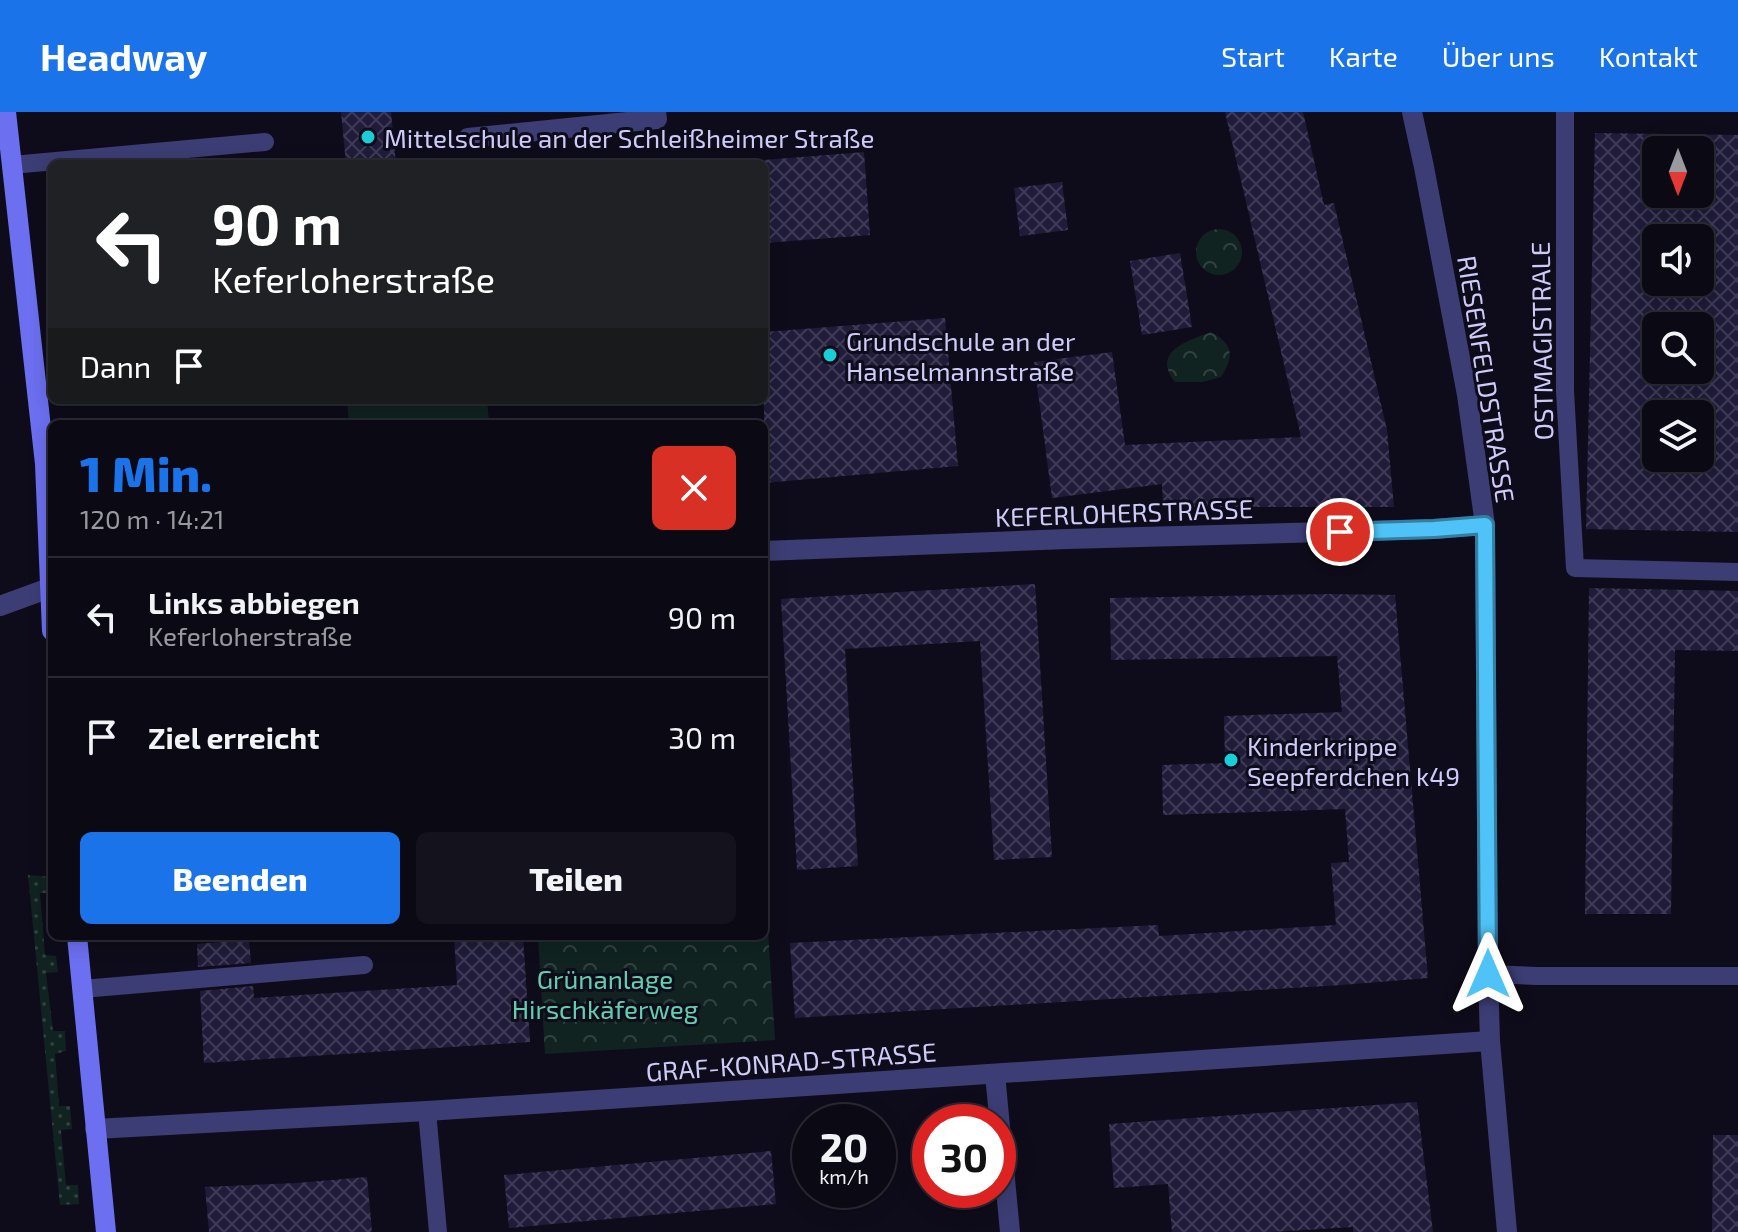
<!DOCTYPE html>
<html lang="de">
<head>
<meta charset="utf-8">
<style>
  :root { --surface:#0a0914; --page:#13121d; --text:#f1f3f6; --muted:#999aa0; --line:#2a2a34; --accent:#1a73e8 }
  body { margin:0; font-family:"Exo 2",sans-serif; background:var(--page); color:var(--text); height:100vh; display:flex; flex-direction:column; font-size:30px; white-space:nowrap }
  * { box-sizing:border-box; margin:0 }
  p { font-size:26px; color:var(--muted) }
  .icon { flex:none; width:44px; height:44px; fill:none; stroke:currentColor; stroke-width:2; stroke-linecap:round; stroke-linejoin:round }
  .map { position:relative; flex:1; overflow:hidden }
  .panel { position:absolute; left:48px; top:308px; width:720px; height:520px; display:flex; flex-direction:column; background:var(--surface); border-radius:12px; box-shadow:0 4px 20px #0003,0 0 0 2px var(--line) }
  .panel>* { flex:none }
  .hud { position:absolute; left:48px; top:48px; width:720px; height:244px; border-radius:12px; box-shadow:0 4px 20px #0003,0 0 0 2px var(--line); background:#202124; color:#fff; overflow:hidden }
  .needle { width:52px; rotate:180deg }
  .controls { position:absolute; left:1642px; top:24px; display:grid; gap:16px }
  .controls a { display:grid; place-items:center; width:72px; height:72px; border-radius:12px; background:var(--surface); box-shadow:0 4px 20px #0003,0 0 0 2px var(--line); font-size:40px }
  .speed { position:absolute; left:792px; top:992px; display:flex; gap:16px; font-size:40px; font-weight:700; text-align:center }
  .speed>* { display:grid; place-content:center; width:104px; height:104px; border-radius:50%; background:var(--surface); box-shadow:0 4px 20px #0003,0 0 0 2px var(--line); line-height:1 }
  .speed small { font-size:20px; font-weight:400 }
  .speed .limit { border:12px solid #d22; background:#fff; color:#111 }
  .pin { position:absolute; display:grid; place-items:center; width:68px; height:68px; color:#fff; margin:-34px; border:4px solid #fff; border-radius:50%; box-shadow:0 2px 8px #0007 }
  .me { position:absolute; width:88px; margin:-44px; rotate:0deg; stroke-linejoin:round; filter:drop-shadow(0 0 6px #0008) }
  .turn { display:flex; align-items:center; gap:28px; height:168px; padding:0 32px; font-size:36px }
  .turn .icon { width:104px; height:104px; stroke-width:2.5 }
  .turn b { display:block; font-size:56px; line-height:68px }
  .then { display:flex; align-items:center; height:76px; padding:0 32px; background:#0003; gap:16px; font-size:30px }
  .round { display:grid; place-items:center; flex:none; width:84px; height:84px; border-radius:12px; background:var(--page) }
  .head { display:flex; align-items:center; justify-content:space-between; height:136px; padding:0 32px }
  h1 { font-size:48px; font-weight:800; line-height:60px; color:var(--accent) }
  .primary-button { display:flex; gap:16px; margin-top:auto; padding:16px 32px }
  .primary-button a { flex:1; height:92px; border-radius:12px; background:var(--accent); color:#fff; font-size:32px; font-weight:800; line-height:92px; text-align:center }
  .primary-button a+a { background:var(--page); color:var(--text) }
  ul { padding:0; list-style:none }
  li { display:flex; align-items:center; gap:24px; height:120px; padding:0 32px; border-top:2px solid var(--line) }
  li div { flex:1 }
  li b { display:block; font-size:30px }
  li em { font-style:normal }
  header { display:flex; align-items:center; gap:48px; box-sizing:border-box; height:112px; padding:0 40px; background:var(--accent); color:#fff }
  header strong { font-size:38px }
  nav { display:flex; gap:44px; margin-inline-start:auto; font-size:28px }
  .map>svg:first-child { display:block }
  .grass { fill:url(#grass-dots) }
  .park { fill:url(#park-crowns) }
  .garden { fill:#102321 }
  .building { fill:url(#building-cross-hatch); fill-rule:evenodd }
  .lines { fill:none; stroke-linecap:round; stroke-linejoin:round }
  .service { stroke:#3c3d74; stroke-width:18 }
  .minor { stroke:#3c3d74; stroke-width:20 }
  .secondary { stroke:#6c6fef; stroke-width:20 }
  .route-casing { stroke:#337fa1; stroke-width:20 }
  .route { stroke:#4fc3f7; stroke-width:14 }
  .poi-dot { fill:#18ced8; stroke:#0e0c1a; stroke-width:3 }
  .labels { text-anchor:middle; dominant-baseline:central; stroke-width:6; stroke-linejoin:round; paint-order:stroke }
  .poi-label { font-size:26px; fill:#cecbf9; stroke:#0e0c1a; text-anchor:start }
  .street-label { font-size:26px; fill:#cecbf9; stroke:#0e0c1a }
  .park-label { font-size:26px; fill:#60d0af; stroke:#0e0c1a }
</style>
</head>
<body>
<header>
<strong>Headway</strong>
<nav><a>Start</a><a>Karte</a><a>Über uns</a><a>Kontakt</a></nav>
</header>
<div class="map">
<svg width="1738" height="1120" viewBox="0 0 1738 1120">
  <defs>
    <pattern id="grass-dots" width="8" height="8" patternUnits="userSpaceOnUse" patternTransform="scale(2)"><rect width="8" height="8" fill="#102321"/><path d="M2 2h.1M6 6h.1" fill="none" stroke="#324242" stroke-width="1.8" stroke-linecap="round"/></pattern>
    <pattern id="park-crowns" width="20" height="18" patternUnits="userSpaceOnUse" patternTransform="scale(2)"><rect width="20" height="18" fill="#102321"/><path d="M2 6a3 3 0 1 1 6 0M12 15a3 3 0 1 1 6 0" fill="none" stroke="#324242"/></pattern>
    <pattern id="building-cross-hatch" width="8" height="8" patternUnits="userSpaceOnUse" patternTransform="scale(2)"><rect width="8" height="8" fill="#1f1b39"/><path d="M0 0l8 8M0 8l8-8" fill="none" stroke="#3e3b56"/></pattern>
  </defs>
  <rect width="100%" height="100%" fill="#0e0c1a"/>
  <path class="grass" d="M 28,763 L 51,765 L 52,781 L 40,781 L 45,843 L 56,844 L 58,860 L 46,861 L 53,919 L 65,919 L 66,939 L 55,942 L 59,994 L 70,994 L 72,1017 L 61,1018 L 66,1073 L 78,1073 L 79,1092 L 60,1093 Z"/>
  <g class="park">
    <circle cx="1219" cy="140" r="23"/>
    <path d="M 1211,220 C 1233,232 1235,244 1221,265 L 1202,270 L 1175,270 C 1151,239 1188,229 1211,220 Z"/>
    <path d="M 764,755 L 775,928 L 545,942 L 538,824 L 764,824 Z"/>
  </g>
  <path class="garden" d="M 347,288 L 487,288 L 489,309 L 457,312 L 349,312 Z"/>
  <g class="building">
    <path d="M 341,0 L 391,0 L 396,52 L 346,52 Z"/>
    <path d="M 1225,0 L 1303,0 L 1324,93 L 1334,91 L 1337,104 L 1387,318 L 1394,395 L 1163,395 L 1162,372 L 1052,386 L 1034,250 L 1112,240 L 1125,333 L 1301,325 Z"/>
    <path d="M 1595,21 L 1738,23 L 1738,420 L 1586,417 ZM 1656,38 L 1700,38 L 1700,82 L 1656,82 ZM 1656,126 L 1700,126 L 1700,170 L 1656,170 ZM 1656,214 L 1700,214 L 1700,258 L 1656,258 ZM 1656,302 L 1700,302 L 1700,346 L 1656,346 Z"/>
    <path d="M 864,40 L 870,123 L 764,131 L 764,48 Z"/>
    <path d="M 1062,70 L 1068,118 L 1020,124 L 1014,76 Z"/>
    <path d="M 1180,141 L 1192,215 L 1142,223 L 1130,149 Z"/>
    <path d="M 945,206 L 958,354 L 764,371 L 764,220 Z"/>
    <path d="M 1035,472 L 1052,745 L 994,748 L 980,529 L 845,537 L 858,754 L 797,758 L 781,487 Z"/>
    <path d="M 1589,476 L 1738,479 L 1738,539 L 1675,538 L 1671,802 L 1585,802 Z"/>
    <path d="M 1329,482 L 1395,483 L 1428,866 L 1342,873 L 795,906 L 790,831 L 1158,813 L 1159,824 L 1336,813 L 1331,751 L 1349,750 L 1345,697 L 1163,703 L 1162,653 L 1225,651 L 1224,604 L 1342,600 L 1337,544 L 1111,548 L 1110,486 Z"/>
    <path d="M 454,824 L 523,824 L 530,930 L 204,951 L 200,879 L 253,874 L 254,886 L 457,873 Z"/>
    <path d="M 249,828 L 251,851 L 198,855 L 197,832 Z"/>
    <path d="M 1417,990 L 1433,1120 L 1353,1120 L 1353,1115 L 1273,1120 L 1172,1120 L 1168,1072 L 1114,1076 L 1109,1012 Z"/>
    <path d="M 1713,1023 L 1738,1023 L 1738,1120 L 1712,1120 Z"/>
    <path d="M 771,1039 L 776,1092 L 509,1116 L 504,1063 Z"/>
    <path d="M 367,1065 L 372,1120 L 209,1120 L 205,1075 L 297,1071 Z"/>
  </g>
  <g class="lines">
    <g class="service">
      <path d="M 1565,0 L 1565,279 L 1575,456 L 1738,460"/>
      <path d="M 12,53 L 265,30"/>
      <path d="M 1488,862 L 1537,864 L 1738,864"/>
      <path d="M 82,877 L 364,853"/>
      <path d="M 427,999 L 438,1120"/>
    </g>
    <g class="minor">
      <path d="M 1412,0 L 1424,55 L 1467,283 L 1485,413 L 1488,862 L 1490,929 L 1507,1120"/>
      <path d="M 468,26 L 657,7 L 656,0"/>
      <path d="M 764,439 L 1067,427 L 1434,417 L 1485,413"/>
      <path d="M 0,494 L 52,475"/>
      <path d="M 995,962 L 1010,1120"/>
      <path d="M 95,1017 L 427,999 L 1490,929"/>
    </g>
    <g class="secondary">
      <path d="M 6,0 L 45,352 L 52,519"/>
      <path d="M 77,824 L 106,1120"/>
    </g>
  </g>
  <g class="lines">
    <g class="route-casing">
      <path id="route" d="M 1340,420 L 1434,417 L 1485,413 L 1488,862"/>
    </g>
    <use href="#route" class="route"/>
  </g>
  <g class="poi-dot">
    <circle cx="368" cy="25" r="8"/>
    <circle cx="830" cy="243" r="8"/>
    <circle cx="1231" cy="648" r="8"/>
  </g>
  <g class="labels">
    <g class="poi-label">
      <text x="384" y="25">Mittelschule an der Schleißheimer Straße</text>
      <text x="846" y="228">Grundschule an der<tspan x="846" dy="30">Hanselmannstraße</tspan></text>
      <text x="1247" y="633">Kinderkrippe<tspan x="1247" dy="30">Seepferdchen k49</tspan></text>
    </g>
    <g class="street-label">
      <text transform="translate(1541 229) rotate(-91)">OSTMAGISTRALE</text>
      <text transform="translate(1487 267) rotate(81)">RIESENFELDSTRASSE</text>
      <text transform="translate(1124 400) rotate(-2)">KEFERLOHERSTRASSE</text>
      <text transform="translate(791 949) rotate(-4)">GRAF-KONRAD-STRASSE</text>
    </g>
    <g class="park-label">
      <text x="605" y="866">Grünanlage<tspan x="605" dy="30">Hirschkäferweg</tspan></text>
    </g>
  </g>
</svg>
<div class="controls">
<a><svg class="needle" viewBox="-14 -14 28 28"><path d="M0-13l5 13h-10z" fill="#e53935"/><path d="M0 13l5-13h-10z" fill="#999aa0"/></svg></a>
<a><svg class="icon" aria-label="sound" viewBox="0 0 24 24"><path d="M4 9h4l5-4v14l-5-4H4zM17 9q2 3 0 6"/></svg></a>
<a><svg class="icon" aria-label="search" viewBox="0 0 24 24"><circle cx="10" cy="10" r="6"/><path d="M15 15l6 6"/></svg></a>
<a><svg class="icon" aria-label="layers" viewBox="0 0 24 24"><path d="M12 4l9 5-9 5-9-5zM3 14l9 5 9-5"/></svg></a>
</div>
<div class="speed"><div>20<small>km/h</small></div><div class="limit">30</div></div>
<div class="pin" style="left:1340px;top:420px;background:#d93025"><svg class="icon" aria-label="arrive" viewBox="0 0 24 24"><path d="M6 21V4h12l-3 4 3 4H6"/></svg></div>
<svg class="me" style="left:1488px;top:862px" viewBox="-20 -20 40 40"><path d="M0-17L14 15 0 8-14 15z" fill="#4fc3f7" stroke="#fff" stroke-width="4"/></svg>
<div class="hud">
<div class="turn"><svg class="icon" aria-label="left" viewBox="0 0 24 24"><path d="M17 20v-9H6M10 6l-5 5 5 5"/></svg><div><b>90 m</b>Keferloherstraße</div></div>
<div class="then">Dann<svg class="icon" aria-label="arrive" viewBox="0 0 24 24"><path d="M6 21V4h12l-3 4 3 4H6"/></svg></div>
</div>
<section class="panel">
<div class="head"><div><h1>1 Min.</h1><p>120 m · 14:21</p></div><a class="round" style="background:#d93025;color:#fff"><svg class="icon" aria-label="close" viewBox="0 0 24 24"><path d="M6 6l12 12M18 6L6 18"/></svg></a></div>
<ul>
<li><svg class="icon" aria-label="left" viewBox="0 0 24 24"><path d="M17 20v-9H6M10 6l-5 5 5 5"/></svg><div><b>Links abbiegen</b><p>Keferloherstraße</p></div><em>90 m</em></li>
<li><svg class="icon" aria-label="arrive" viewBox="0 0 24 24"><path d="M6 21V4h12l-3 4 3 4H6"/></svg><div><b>Ziel erreicht</b></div><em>30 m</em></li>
</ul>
<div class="primary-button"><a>Beenden</a><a>Teilen</a></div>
</section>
</div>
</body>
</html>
